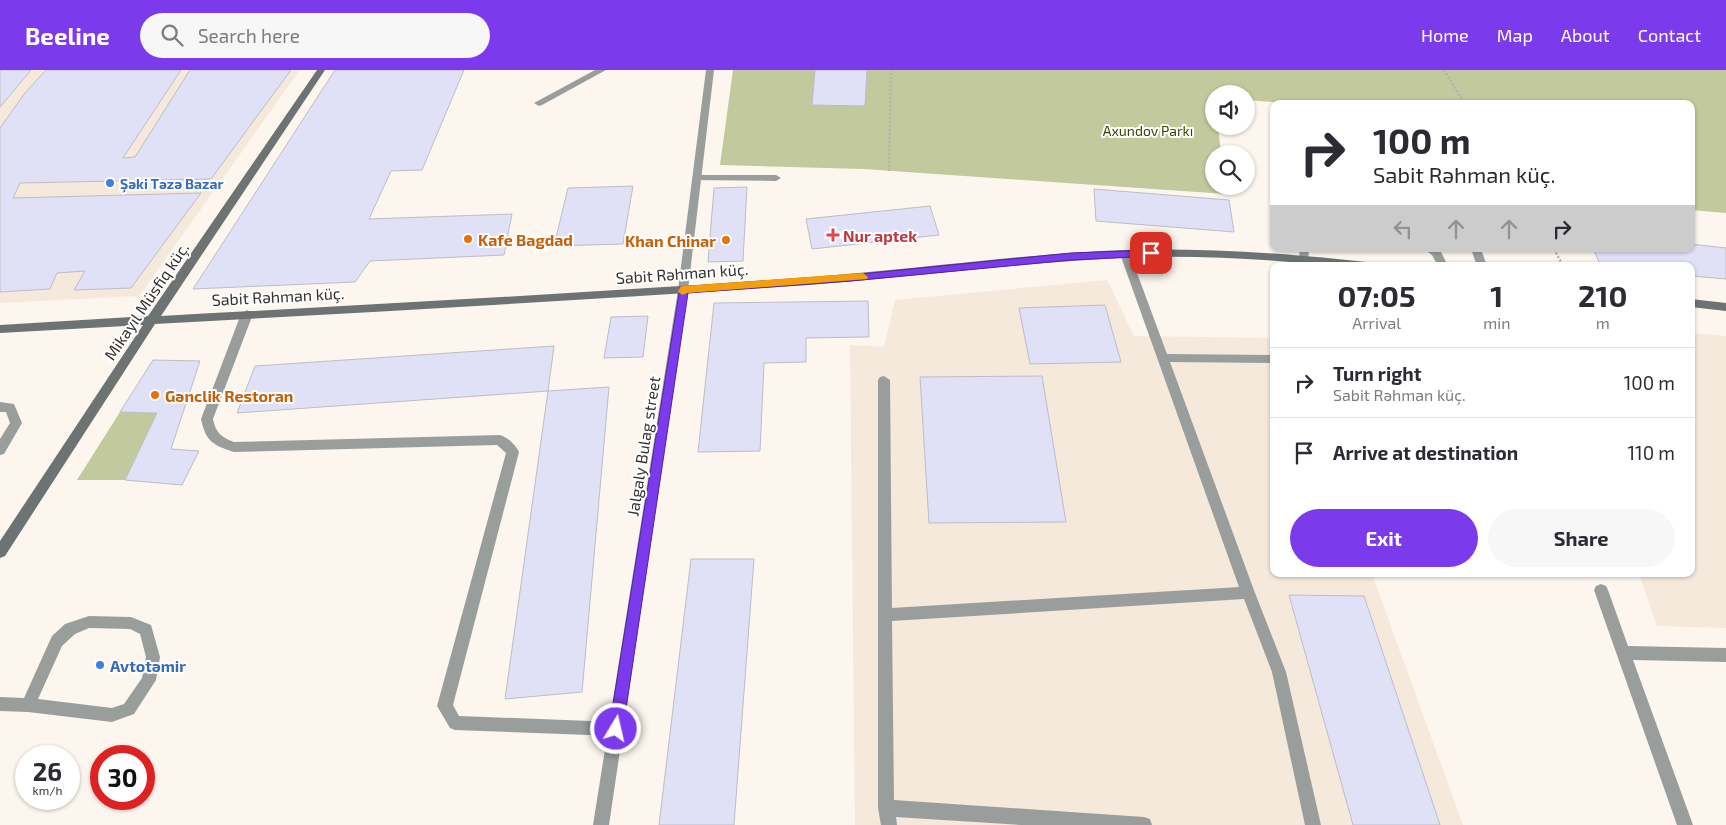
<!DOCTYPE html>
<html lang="en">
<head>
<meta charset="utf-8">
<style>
  :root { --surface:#fff; --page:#f7f7f7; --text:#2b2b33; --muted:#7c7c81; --line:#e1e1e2; --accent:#7c3aed }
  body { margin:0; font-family:"Exo 2",sans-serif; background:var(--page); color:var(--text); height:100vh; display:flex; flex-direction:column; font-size:19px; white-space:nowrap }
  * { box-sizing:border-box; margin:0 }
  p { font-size:16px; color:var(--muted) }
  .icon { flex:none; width:28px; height:28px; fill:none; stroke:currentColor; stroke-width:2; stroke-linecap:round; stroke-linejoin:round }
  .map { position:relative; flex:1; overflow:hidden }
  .panel { position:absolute; left:1270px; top:192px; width:425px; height:315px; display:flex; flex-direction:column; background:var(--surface); border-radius:10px; box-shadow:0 1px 4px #0004 }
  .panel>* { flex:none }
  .guide { position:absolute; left:1270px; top:30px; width:425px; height:152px; border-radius:10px; box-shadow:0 1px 4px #0004; background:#fff; color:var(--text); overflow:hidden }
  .buttons { position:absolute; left:1205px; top:15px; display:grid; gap:10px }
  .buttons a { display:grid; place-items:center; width:50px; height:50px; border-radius:50%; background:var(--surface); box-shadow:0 1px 4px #0004; font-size:25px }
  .speed { position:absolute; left:15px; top:675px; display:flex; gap:10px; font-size:25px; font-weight:700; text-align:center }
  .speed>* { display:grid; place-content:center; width:65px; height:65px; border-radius:50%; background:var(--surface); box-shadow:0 1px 4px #0004; line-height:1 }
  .speed small { font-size:12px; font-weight:400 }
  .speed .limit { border:8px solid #d22; background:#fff; color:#111 }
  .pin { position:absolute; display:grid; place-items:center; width:42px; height:42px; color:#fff; margin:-21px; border-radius:10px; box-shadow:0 2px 8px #0006 }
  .me { position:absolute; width:55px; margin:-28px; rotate:9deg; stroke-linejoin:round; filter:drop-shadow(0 0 4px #0008) }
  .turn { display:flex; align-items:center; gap:18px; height:105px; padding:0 20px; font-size:22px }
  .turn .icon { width:65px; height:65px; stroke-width:2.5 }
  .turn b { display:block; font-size:35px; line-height:42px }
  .lanes { display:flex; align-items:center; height:48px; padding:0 20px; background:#0003; justify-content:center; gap:25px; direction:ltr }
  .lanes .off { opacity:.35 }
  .eta { display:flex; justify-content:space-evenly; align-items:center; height:85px; text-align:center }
  .eta b { font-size:30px; font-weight:700; line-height:35px }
  .button { display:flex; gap:10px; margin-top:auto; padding:10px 20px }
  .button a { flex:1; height:58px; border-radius:30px; background:var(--accent); color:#fff; font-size:20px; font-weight:700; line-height:58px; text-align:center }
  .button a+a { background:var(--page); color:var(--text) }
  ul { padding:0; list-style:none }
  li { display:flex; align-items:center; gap:15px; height:70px; padding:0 20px; border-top:1px solid var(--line) }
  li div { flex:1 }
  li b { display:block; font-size:19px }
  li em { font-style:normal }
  header { display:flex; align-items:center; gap:30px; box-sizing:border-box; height:70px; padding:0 25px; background:var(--accent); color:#fff }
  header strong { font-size:24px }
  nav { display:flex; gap:28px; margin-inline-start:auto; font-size:18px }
  .search { width:350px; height:45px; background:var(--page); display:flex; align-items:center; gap:12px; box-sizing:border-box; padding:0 18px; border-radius:28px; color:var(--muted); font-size:19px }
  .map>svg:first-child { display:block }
  .built { fill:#f4e9db }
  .green { fill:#c1c99d }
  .building { fill:#e0e0f7; stroke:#bdbdc6 }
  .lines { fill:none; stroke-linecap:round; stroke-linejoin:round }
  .path { stroke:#b7b2ac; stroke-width:2.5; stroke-dasharray:2 2; stroke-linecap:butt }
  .service { fill:#999e9d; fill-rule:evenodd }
  .minor { fill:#999e9d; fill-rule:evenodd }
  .secondary { fill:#6c7372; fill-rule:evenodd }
  .route { fill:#7c3aed; stroke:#51269a }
  .slow { fill:#f59e0b }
  .shop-dot { fill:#3f7fe0; stroke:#fff; stroke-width:2 }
  .health-dot { fill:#e0444e; stroke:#fff; stroke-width:2 }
  .food-dot { fill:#e8710a; stroke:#fff; stroke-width:2 }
  .labels { text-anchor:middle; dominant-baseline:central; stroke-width:4; stroke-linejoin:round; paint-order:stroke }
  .far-park-label { font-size:14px; fill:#3d4400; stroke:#fff }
  .far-shop-label { font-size:14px; font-weight:bold; fill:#366cbe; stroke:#fff; text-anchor:start }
  .health-label { font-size:16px; font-weight:bold; fill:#be3a42; stroke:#fff; text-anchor:start }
  .food-label { font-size:16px; font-weight:bold; fill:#c56008; stroke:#fff; text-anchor:start }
  .street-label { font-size:16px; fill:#34312e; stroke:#fff }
  .shop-label { font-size:16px; font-weight:bold; fill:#366cbe; stroke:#fff; text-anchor:start }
</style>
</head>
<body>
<header>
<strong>Beeline</strong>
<div class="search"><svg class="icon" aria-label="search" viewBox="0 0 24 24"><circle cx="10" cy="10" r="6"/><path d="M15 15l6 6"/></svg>Search here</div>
<nav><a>Home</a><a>Map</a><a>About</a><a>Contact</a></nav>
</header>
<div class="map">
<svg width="1726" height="755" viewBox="0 0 1726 755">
  <rect width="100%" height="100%" fill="#fcf6ee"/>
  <g class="built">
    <path d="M 0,0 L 300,0 L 139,226 L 0,233 Z"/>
    <path d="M 1107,210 L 1134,266 L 1274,268 L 1274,504 L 1372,504 L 1463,755 L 855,755 L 850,275 L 884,277 L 895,230 Z"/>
    <path d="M 1691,263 L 1726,266 L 1726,558 L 1657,556 L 1639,504 L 1691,504 Z"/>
  </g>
  <g class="green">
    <path d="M 733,0 L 1726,0 L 1726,143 L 1691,140 L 1691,34 L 1301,34 L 1246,30 L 1246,24 L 1214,24 L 1214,56 L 1218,56 L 1221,84 L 1214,84 L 1214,116 L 1225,116 L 1226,124 L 864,99 L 720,95 Z"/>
    <path d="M 120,342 L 157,343 L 125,410 L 77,410 Z"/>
  </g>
  <g class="building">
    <path d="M 0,0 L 31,0 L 0,37 Z"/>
    <path d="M 46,0 L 181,0 L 123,88 L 135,87 L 190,0 L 291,0 L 211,109 L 20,113 L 13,128 L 201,123 L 131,218 L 74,220 L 85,201 L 57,203 L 50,219 L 0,222 L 0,58 L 25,23 Z"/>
    <path d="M 335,0 L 464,0 L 422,100 L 391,101 L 369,149 L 512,144 L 504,185 L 370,191 L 355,212 L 193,219 Z"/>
    <path d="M 815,0 L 867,0 L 865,36 L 812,35 Z"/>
    <path d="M 633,116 L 623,174 L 554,176 L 568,118 Z"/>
    <path d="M 747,117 L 743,191 L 708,192 L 714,118 Z"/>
    <path d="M 1094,119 L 1229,130 L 1234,162 L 1096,151 Z"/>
    <path d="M 930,136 L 939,165 L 812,179 L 806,149 Z"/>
    <path d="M 1691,174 L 1726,178 L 1726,209 L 1691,206 L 1691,196 L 1601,196 L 1593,179 L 1691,179 Z"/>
    <path d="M 868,231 L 869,267 L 806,268 L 806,292 L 764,293 L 760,381 L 698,382 L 714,233 Z"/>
    <path d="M 1105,235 L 1121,292 L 1030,294 L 1019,238 Z"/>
    <path d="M 648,246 L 643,287 L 604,288 L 611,247 Z"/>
    <path d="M 554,276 L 548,321 L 237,343 L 255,296 Z"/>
    <path d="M 153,290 L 200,291 L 171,379 L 199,381 L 182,415 L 125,410 L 157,343 L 120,342 Z"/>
    <path d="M 1042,306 L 1066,452 L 929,453 L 920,307 Z"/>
    <path d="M 609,317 L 582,622 L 505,629 L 548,321 Z"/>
    <path d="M 691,489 L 754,489 L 734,755 L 659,755 Z"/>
    <path d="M 1289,525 L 1364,526 L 1440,755 L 1353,755 Z"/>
  </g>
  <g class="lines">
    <g class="path">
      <path d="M 1444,0 L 1465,34"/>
      <path d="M 889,101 L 891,0"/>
      <path d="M 1554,179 L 1563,196"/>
    </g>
    <g class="service">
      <path d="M 595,0 L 606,0 L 542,35 L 539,36 L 534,33 Z"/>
      <path d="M 697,105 L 776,105 L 781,108 L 776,111 L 694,110 L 692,108 Z"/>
      <path d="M 1299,179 L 1309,179 L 1308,192 L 1300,192 Z"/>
      <path d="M 1424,179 L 1440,180 L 1448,196 L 1438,196 L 1432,185 Z"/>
      <path d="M 1471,179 L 1481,179 L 1487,196 L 1477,196 Z"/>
      <path d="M 1125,180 L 1130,184 L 1167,284 L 1274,285 L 1274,293 L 1170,292 L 1255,523 L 1286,602 L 1321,755 L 1305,755 L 1272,602 L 1244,529 L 892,551 L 894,730 L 1144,747 L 1150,749 L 1152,755 L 1021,755 L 896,747 L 897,755 L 881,755 L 878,738 L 878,310 L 880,307 L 884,306 L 890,310 L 892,538 L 1239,517 L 1120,184 Z"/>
      <path d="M 247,240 L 253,244 L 213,349 C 216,363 221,367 234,372 L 500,365 C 507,367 516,375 519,382 L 453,635 L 459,646 L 616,652 L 621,654 L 624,659 L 621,664 L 616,666 L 455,660 L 450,658 L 437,636 L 506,383 L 497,375 L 234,382 C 213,375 206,372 201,349 L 241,244 Z"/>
      <path d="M 0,332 L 14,334 L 22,353 L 4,384 L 0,385 L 0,369 L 10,353 L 6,342 L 0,342 Z"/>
      <path d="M 89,546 L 131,547 L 151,555 L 160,587 L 156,610 L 134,644 L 112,652 L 28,642 L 0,641 L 0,627 L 24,628 L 52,566 L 65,554 ZM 89,558 L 130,559 L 140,564 L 146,587 L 142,608 L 124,634 L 112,638 L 38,629 L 62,576 L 75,564 Z"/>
    </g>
    <g class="minor">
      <path d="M 706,0 L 714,0 L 688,220 L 609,755 L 593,755 L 678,220 Z"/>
      <path d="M 1601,514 L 1606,516 L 1608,520 L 1628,576 L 1726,578 L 1726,592 L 1633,590 L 1693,755 L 1677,755 L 1594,520 L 1596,516 Z"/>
    </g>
    <g class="secondary">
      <path d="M 317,0 L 325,0 L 161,246 C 377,234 593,223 809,207 C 914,200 1019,184 1124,180 C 1204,178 1286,183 1366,192 L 1371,196 C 1349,197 1327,194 1304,193 C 1244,188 1181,185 1121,188 C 1017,193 913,207 809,215 C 591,230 373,242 155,254 L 5,486 L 0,488 L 0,471 L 143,255 L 0,263 L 0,255 L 148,246 Z"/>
      <path d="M 1691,229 L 1726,233 L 1726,241 L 1691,237 Z"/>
    </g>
  </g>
  <path class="route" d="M 1151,180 L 1156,183 L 1155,186 L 1071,190 L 851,211 L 688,223 L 623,659 L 621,664 L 616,666 L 611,664 L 609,659 L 680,217 L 851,205 L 1071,183 Z"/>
  <path class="slow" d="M 863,203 L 868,207 L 867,209 L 687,223 L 683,225 L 678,222 L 680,217 L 683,216 Z"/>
  <g class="shop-dot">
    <circle cx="110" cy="113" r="5"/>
    <circle cx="100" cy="595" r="5"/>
  </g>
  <path class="health-dot" d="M830.5 157.5h5v5h5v5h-5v5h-5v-5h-5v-5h5z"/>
  <g class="food-dot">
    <circle cx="468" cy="169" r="5"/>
    <circle cx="726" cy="170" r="5"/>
    <circle cx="155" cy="325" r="5"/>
  </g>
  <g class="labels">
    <g class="far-park-label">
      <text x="1148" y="60">Axundov Parkı</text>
    </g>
    <g class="far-shop-label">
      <text x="120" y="113">Şəki Təzə Bazar</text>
    </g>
    <g class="health-label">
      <text x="843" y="165">Nur aptek</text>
    </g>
    <g class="food-label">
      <text x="478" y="169">Kafe Bagdad</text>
      <text x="716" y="170" text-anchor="end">Khan Chinar</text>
      <text x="165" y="325">Gənclik Restoran</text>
    </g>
    <g class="street-label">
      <text transform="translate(682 203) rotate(-4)">Sabit Rəhman küç.</text>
      <text transform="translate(278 226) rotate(-3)">Sabit Rəhman küç.</text>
      <text transform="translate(146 231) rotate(-56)">Mikayıl Müsfiq küç.</text>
      <text transform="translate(643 376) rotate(-81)">Jalgaly Bulag street</text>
    </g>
    <g class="shop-label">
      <text x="110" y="595">Avtotəmir</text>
    </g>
  </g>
</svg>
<div class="buttons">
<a><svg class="icon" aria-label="sound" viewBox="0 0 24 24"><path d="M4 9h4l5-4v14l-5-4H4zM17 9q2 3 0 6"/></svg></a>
<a><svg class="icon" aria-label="search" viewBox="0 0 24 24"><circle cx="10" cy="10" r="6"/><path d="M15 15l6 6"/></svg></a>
</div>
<div class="speed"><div>26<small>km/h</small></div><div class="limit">30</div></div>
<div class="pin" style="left:1151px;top:183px;background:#d93025"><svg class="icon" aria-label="arrive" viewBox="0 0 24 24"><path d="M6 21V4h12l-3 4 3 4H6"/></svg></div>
<svg class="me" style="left:616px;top:659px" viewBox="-20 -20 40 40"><circle r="17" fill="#7c3aed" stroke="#fff" stroke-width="3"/><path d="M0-11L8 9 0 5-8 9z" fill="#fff"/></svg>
<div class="guide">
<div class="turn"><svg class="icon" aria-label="right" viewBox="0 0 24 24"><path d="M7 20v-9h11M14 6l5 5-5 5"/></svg><div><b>100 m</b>Sabit Rəhman küç.</div></div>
<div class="lanes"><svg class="icon off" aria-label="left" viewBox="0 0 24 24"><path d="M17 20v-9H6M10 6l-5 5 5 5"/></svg><svg class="icon off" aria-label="ahead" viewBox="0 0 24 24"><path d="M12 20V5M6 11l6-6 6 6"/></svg><svg class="icon off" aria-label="ahead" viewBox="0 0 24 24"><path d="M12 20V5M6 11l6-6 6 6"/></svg><svg class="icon" aria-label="right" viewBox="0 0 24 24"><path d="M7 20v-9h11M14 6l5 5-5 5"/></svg></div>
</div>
<section class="panel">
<div class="eta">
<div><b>07:05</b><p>Arrival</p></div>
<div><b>1</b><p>min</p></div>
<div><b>210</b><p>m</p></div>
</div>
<ul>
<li><svg class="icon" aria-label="right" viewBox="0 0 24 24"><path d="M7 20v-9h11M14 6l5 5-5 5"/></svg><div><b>Turn right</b><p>Sabit Rəhman küç.</p></div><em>100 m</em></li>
<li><svg class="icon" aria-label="arrive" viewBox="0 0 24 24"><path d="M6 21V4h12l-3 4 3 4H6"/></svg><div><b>Arrive at destination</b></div><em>110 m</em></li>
</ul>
<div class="button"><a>Exit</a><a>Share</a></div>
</section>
</div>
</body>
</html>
